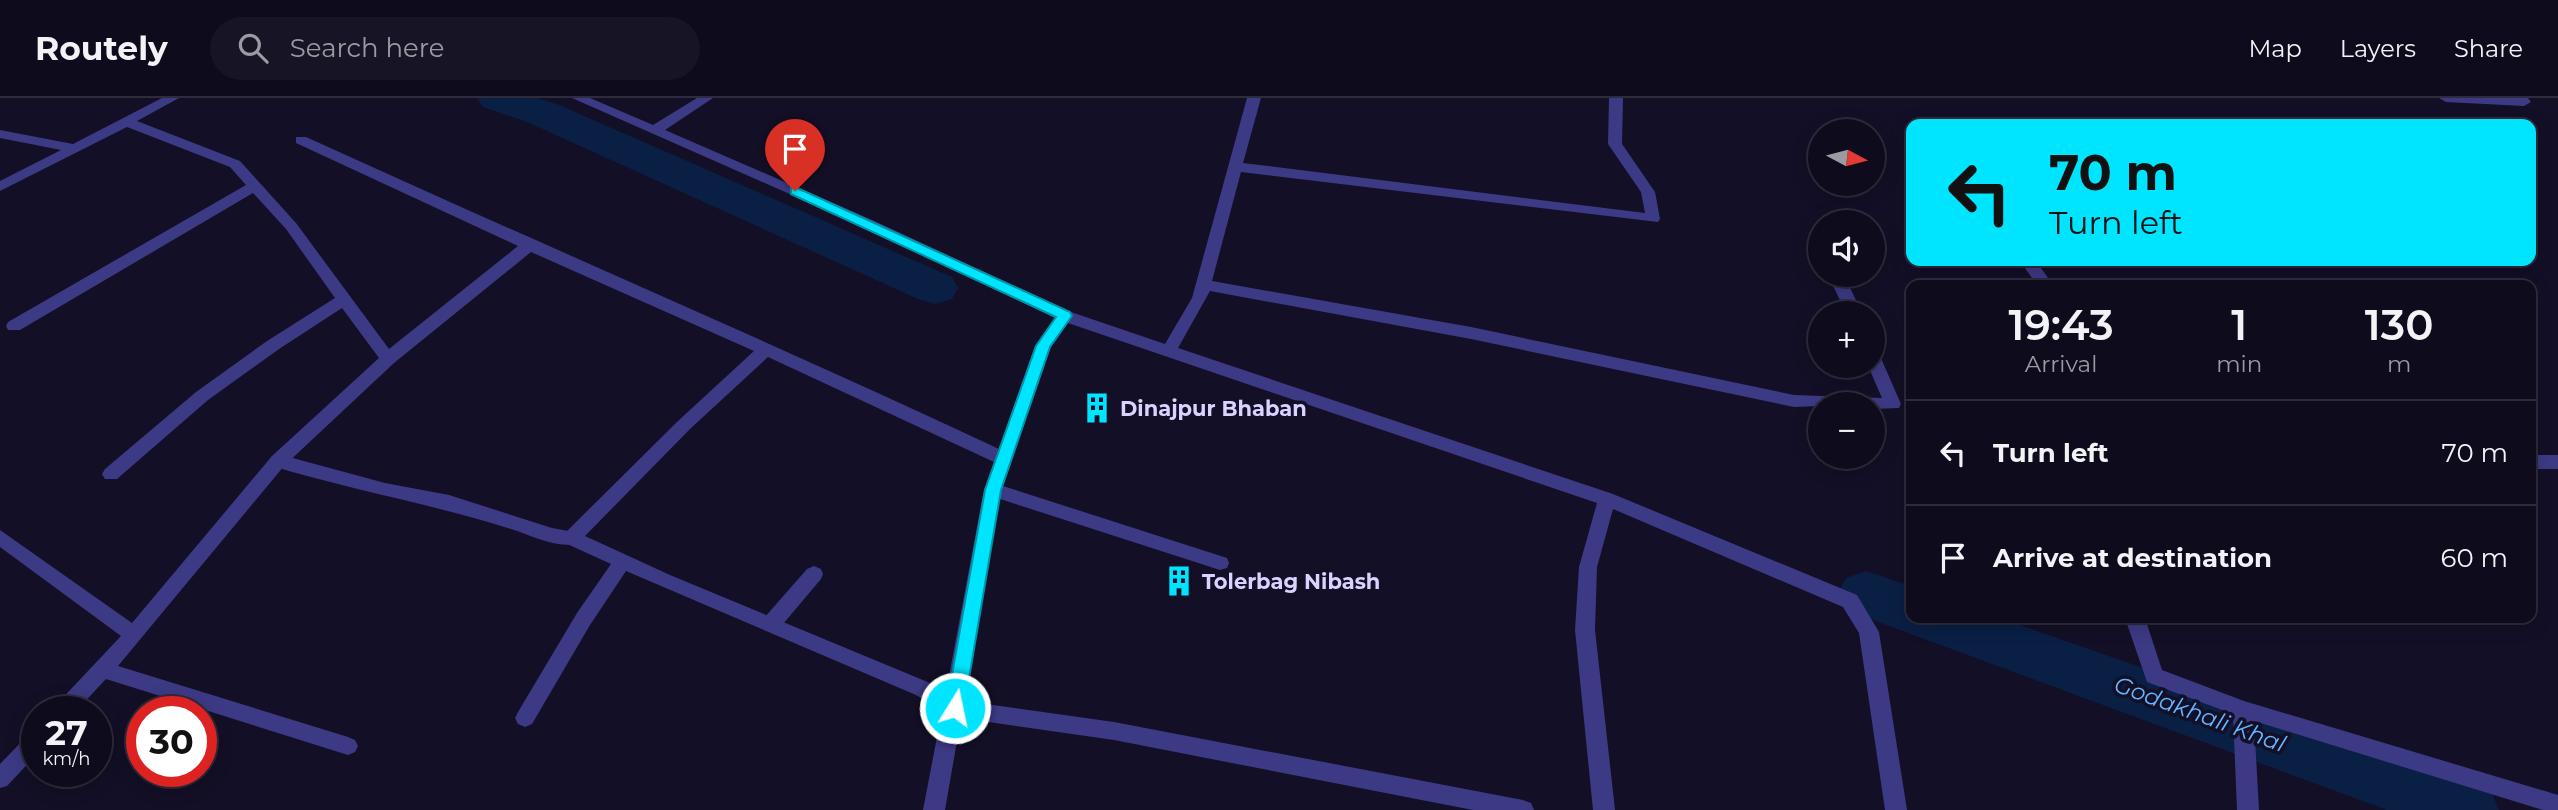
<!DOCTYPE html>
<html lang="en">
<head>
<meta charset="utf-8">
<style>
  :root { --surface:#0e0b1c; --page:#171425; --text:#f1f3f6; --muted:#9b9ba3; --line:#2e2b3b }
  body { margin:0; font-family:Montserrat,sans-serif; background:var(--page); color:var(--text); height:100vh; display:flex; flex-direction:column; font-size:26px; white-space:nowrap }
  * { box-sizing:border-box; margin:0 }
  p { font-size:23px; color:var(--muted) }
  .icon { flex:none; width:38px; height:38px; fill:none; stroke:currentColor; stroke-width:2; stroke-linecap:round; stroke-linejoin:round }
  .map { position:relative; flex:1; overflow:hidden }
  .panel { position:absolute; left:1906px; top:182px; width:630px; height:343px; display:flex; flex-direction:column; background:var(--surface); border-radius:14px; box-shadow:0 4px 18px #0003,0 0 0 2px var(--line) }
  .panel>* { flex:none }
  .banner { position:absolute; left:1906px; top:21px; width:630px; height:147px; border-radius:14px; box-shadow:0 4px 18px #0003,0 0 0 2px var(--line); background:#00e5ff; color:#111; overflow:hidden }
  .needle { width:46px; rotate:97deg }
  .controls { position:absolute; left:1808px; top:21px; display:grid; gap:14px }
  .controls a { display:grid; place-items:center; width:77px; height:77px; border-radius:50%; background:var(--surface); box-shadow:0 4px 18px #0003,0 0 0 2px var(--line); font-size:35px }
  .speed { position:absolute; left:21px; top:598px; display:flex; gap:14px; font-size:35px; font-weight:700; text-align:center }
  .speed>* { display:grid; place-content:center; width:91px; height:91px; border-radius:50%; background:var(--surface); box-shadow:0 4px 18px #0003,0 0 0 2px var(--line); line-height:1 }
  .speed small { font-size:18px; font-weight:400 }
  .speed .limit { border:10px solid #d22; background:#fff; color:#111 }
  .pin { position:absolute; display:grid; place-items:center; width:60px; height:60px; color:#fff; margin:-72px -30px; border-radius:50% 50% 50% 0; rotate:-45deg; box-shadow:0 0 7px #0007 }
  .pin .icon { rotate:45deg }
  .me { position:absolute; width:77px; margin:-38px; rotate:10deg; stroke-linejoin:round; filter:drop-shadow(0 0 5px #0008) }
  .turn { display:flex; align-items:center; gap:24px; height:147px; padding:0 28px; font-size:32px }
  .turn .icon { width:91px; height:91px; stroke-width:2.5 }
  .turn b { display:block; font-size:49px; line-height:60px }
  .eta { display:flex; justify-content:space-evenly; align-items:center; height:119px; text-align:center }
  .eta b { font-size:42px; font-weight:600; line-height:49px }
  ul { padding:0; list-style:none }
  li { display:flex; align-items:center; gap:21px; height:105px; padding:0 28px; border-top:2px solid var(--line) }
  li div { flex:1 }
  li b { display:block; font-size:26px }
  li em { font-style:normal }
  header { display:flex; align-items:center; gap:42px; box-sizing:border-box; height:98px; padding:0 35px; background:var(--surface); border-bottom:2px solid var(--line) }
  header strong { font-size:33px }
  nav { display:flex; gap:38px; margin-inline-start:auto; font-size:24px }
  .search { width:490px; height:63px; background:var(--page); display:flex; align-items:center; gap:18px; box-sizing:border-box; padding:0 24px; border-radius:38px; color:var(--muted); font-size:26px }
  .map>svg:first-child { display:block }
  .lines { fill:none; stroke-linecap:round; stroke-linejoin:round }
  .canal { fill:#0a1f44; fill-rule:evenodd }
  .service { fill:#3d3a85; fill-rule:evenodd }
  .pedestrian { fill:#3d3a85; fill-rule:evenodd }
  .minor { fill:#3d3a85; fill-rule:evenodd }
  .route { fill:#00e5ff; stroke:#0095a6; stroke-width:2 }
  .labels { text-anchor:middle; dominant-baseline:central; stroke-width:7; stroke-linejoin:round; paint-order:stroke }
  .poi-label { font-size:21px; font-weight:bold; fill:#d9d4ff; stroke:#130f26; text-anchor:start }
  .water-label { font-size:23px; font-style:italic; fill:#62b6ff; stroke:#130f26 }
</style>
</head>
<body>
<header>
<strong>Routely</strong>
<div class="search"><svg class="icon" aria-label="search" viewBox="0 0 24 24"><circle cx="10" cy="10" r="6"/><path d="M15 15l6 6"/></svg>Search here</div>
<nav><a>Map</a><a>Layers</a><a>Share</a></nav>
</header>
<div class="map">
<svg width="2558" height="712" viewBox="0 0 2558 712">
  <rect width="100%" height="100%" fill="#130f26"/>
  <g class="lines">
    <g class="canal">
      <path d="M 477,0 L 537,0 L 557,6 L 952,179 L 958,190 L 952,201 L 935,206 L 918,201 L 527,24 L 483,9 Z"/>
      <path d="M 1866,473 L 1911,488 L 1911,520 L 2000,520 L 2490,691 L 2499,712 L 2387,712 L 1846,512 L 1837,496 L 1846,480 Z"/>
    </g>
    <path class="service" d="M 814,468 L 821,471 L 823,476 L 821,481 L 778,532 L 771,534 L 764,532 L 761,526 L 764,520 L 807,471 Z"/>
    <path class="pedestrian" d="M 278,356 L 385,385 L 449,397 L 552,430 L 579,435 L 581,440 L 579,445 C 558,452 531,437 511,431 C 432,406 351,392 272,368 L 269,363 L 272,358 Z"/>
    <g class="minor">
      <path d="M 162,0 L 179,0 L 137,23 L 240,63 L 296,125 L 389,251 L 518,148 L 296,45 L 296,39 L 306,39 C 536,144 769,243 999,351 L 1035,248 L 1055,220 L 860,127 L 572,0 L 590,0 L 653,27 L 697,0 L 713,0 L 665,32 L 870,121 L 1071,214 L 1165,246 L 1192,200 L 1247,0 L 1261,0 L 1243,65 L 1645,115 L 1641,94 L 1608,46 L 1609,0 L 1623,0 L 1622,46 L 1655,94 L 1660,121 L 1658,124 L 1241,74 L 1212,183 L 1471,229 L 1794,297 L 1882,300 L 1868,268 L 1872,268 L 1872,252 L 1880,258 L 1901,306 L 1899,310 L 1872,311 L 1872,306 L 1794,309 L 1471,241 L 1210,193 L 1178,250 L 1613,396 L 1857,497 L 1879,534 L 1907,712 L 1885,712 L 1859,535 L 1843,509 L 1613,411 L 1597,469 L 1595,532 L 1615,712 L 1593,712 L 1575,532 L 1579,469 L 1597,405 L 1068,225 L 1051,249 L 1003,388 L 1227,460 L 1229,465 L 1227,470 L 1220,472 L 1000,401 L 964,603 L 1114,624 L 1523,702 L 1531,705 L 1534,712 L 1473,712 L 1114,642 L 961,620 L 945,712 L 923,712 L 942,613 L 916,597 L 626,473 L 590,527 L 532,626 L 525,629 L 518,626 L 515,620 L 518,614 L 577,515 L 611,466 L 565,445 L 563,440 L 565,435 L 678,323 L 754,253 L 531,154 L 394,265 L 284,368 L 118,568 L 348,639 L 355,642 L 358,648 L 355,654 L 348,657 L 106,581 L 75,614 L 52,614 L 55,608 L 121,538 L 0,449 L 0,432 L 132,525 L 272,358 L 379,260 L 342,210 L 279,251 L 208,302 L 117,381 L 105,381 L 102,376 L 105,371 L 196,294 L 267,243 L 335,200 L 286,131 L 253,95 L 20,232 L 8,232 L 6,228 L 8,224 L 246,87 L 230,69 L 127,29 L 0,93 L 0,83 L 61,52 L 0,40 L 0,32 L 73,46 ZM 768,259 L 994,364 L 984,392 L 946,594 L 930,585 L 670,477 L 585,438 L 690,331 Z"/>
      <path d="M 2439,0 L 2528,0 L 2531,4 L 2524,8 L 2446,4 Z"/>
      <path d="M 2020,163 L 2036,163 L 2053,187 L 2037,187 Z"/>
      <path d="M 1828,177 L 1844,177 L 1862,215 L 1846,215 Z"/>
      <rect x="2530" y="357" width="28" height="14"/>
      <path d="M 2125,520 L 2145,520 L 2162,572 L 2244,603 L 2558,697 L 2558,712 L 2543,712 L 2254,623 L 2259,712 L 2237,712 L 2233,616 L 2147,584 Z"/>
      <path d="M 37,632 L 37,656 L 7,688 L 0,690 L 0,666 L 30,635 Z"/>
    </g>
  </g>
  <path class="route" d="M 795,89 L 1070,214 L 1072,218 L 1050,249 L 1001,392 L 964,610 L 961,615 L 955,618 L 948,615 L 946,610 L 985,392 L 1036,248 L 1056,219 L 791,96 L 791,90 Z"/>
  <defs>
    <g id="building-bare" transform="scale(2.415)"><path d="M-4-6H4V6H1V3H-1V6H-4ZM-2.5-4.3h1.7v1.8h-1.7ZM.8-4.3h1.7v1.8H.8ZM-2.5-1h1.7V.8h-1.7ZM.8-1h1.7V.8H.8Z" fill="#00e5ff" stroke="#130f26" stroke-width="2.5" paint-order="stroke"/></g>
  </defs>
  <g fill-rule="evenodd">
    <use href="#building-bare" x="1097" y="310"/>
    <use href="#building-bare" x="1179" y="483"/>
  </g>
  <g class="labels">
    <g class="poi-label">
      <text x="1120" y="310">Dinajpur Bhaban</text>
      <text x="1202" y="483">Tolerbag Nibash</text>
    </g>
    <g class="water-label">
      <text transform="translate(2200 616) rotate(20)">Godakhali Khal</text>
    </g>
  </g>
</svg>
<div class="controls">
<a><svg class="needle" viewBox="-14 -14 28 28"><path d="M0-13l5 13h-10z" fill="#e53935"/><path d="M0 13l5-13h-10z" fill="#9b9ba3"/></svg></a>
<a><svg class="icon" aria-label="sound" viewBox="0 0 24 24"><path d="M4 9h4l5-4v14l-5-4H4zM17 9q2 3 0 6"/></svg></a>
<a>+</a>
<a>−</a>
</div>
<div class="speed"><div>27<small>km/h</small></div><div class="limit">30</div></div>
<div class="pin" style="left:795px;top:93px;background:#d93025"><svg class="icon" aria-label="arrive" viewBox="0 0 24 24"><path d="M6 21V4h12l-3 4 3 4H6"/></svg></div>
<svg class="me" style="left:955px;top:610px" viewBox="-20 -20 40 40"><circle r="17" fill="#00e5ff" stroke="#fff" stroke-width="3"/><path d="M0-11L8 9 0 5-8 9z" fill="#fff"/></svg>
<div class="banner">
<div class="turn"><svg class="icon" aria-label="left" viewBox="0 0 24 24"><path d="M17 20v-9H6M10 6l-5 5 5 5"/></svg><div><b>70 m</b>Turn left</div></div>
</div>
<section class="panel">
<div class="eta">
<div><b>19:43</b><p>Arrival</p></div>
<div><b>1</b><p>min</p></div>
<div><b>130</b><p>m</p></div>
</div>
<ul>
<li><svg class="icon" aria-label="left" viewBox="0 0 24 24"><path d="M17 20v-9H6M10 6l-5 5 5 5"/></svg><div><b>Turn left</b></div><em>70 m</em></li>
<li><svg class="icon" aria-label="arrive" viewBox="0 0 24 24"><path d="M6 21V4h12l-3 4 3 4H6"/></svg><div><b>Arrive at destination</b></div><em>60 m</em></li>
</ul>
</section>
</div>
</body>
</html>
